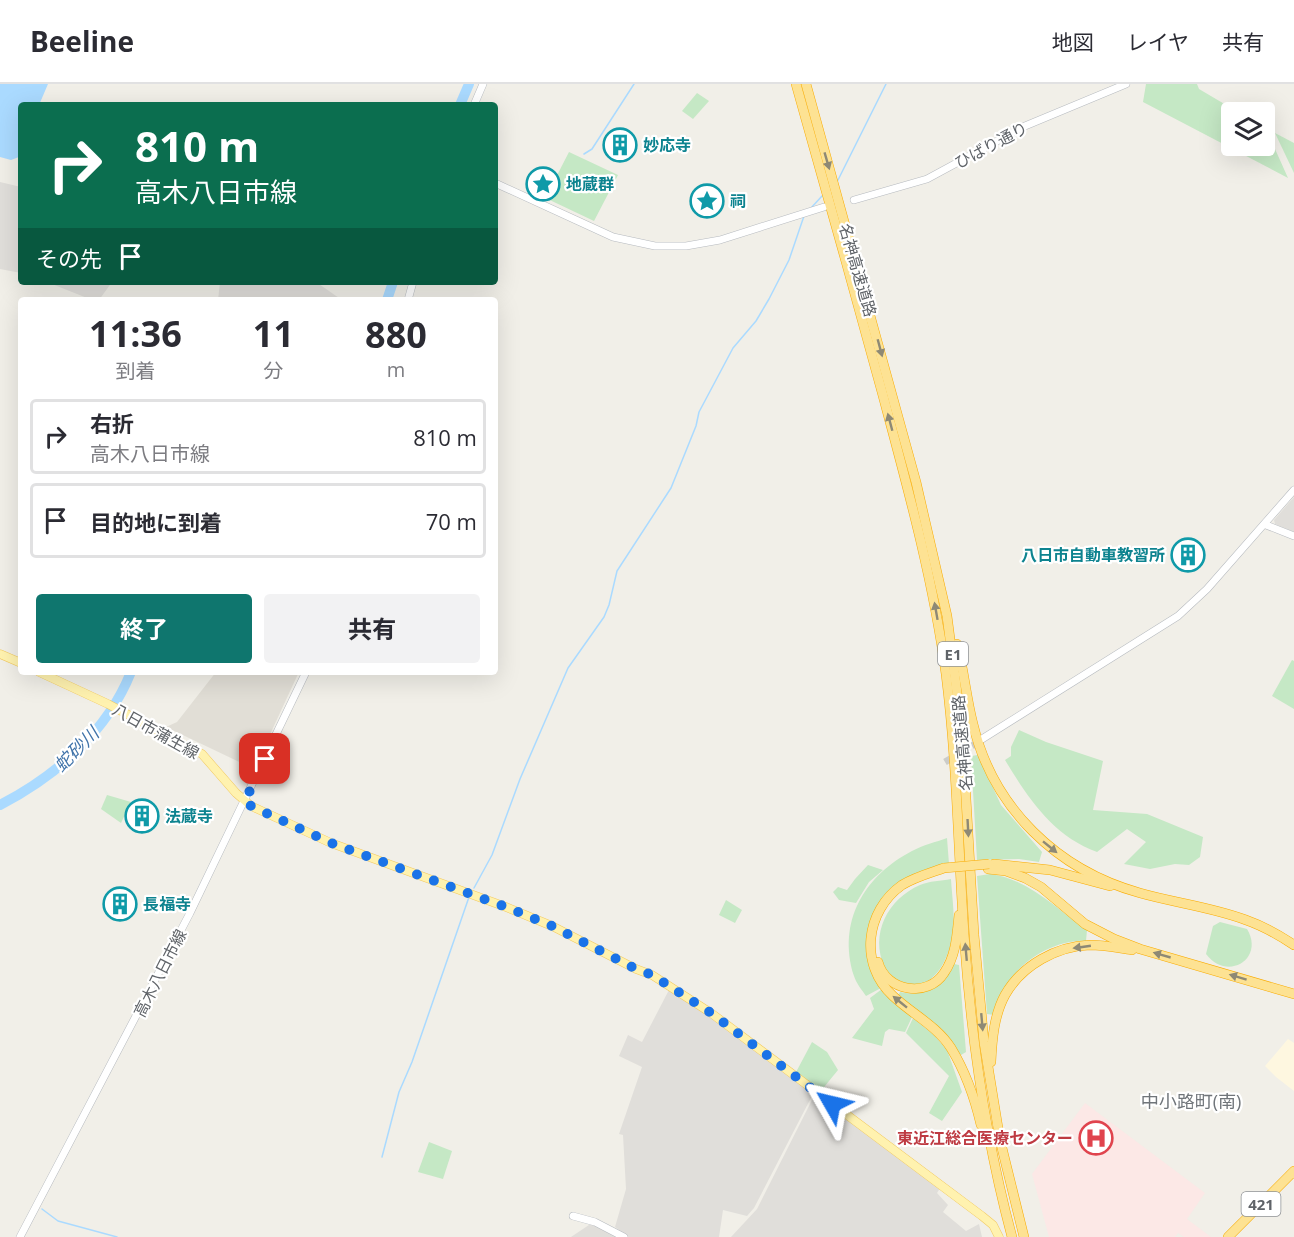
<!DOCTYPE html>
<html lang="ja">
<head>
<meta charset="utf-8">
<style>
  :root { --surface:#fff; --page:#f2f2f3; --text:#2b2b33; --muted:#7c7c81; --line:#e1e1e2; --accent:#0f766e }
  body { margin:0; font-family:"Open Sans","Noto Sans JP",sans-serif; background:var(--page); color:var(--text); height:100vh; display:flex; flex-direction:column; font-size:22px; white-space:nowrap }
  * { box-sizing:border-box; margin:0 }
  p { font-size:20px; color:var(--muted) }
  .icon { flex:none; width:33px; height:33px; fill:none; stroke:currentColor; stroke-width:2; stroke-linecap:round; stroke-linejoin:round }
  .map { position:relative; flex:1; overflow:hidden }
  .details { position:absolute; left:18px; top:213px; width:480px; height:378px; display:flex; flex-direction:column; background:var(--surface); border-radius:6px; box-shadow:0 6px 24px #0002 }
  .details>* { flex:none }
  .top-card { position:absolute; left:18px; top:18px; width:480px; height:183px; border-radius:6px; box-shadow:0 6px 24px #0002; background:#0b6e4f; color:#fff; overflow:hidden }
  .tools { position:absolute; left:1221px; top:18px; display:grid; gap:12px }
  .tools a { display:grid; place-items:center; width:54px; height:54px; border-radius:6px; background:var(--surface); box-shadow:0 6px 24px #0002; font-size:30px }
  .pin { position:absolute; display:grid; place-items:center; width:51px; height:51px; color:#fff; margin:-26px; border-radius:12px; box-shadow:0 3px 9px #0006 }
  .me { position:absolute; width:66px; margin:-33px; rotate:307deg; stroke-linejoin:round; filter:drop-shadow(0 0 4px #0008) }
  .turn { display:flex; align-items:center; gap:21px; height:126px; padding:0 18px; font-size:27px }
  .turn .icon { width:78px; height:78px; stroke-width:2.5 }
  .turn b { display:block; font-size:42px; line-height:51px }
  .then { display:flex; align-items:center; height:57px; padding:0 18px; background:#0003; gap:12px; font-size:22px }
  .eta { display:flex; justify-content:space-evenly; align-items:center; height:102px; text-align:center }
  .eta b { font-size:36px; font-weight:700; line-height:42px }
  .cta { display:flex; gap:12px; margin-top:auto; padding:12px 18px }
  .cta a { flex:1; height:69px; border-radius:6px; background:var(--accent); color:#fff; font-size:24px; font-weight:700; line-height:69px; text-align:center }
  .cta a+a { background:var(--page); color:var(--text) }
  ul { padding:0; list-style:none }
  li { display:flex; align-items:center; gap:18px; height:75px; margin:0 12px 9px; padding:0 6px; border:3px solid var(--line); border-radius:6px }
  li div { flex:1 }
  li b { display:block; font-size:22px }
  li em { font-style:normal }
  header { display:flex; align-items:center; gap:36px; box-sizing:border-box; height:84px; padding:0 30px; background:var(--surface); border-bottom:2px solid var(--line) }
  header strong { font-size:28px }
  nav { display:flex; gap:33px; margin-inline-start:auto; font-size:21px }
  .map>svg:first-child { display:block }
  .commercial { fill:#fef7e0 }
  .industrial { fill:#e0deda }
  .education { fill:#e1ded6 }
  .medical { fill:#fce8e6 }
  .green { fill:#c5e8c5 }
  .water { fill:#aadaff }
  .lines { fill:none; stroke-linecap:round; stroke-linejoin:round }
  .stream { stroke:#aadaff; stroke-width:1.5 }
  .river { stroke:#aadaff; stroke-width:10 }
  .secondary-tunnel { stroke:#ccccc8; stroke-width:7; stroke-dasharray:7 3.5; stroke-linecap:butt }
  .secondary-casing { stroke:#b6babf; stroke-width:8 }
  .primary-casing { stroke:#f2c960; stroke-width:9 }
  .highway-casing { stroke:#f9ab00; stroke-width:10 }
  .secondary { stroke:#fff; stroke-width:7 }
  .primary { stroke:#fff2af; stroke-width:8 }
  .highway { stroke:#fde293; stroke-width:9 }
  .highway-bridge-casing { stroke:#f9ab00; stroke-width:10; stroke-linecap:butt }
  .highway-bridge { stroke:#fde293; stroke-width:9 }
  .oneway { fill:#8e8975 }
  .route { stroke:#1a73e8; stroke-width:10; stroke-dasharray:0 18 }
  .labels { text-anchor:middle; dominant-baseline:central; stroke-width:4.5; stroke-linejoin:round; paint-order:stroke }
  .shield { fill:#fff; stroke:#8f9295; stroke-width:1.5 }
  .shield-label { font-size:15px; font-weight:bold; fill:#5f6368 }
  .culture-label { font-size:16px; font-weight:bold; fill:#0d838f; stroke:#fff; text-anchor:start }
  .street-label { font-size:16px; fill:#5f6368; stroke:#fff }
  .health-label { font-size:16px; font-weight:bold; fill:#be3a42; stroke:#fff; text-anchor:end }
  .water-label { font-size:18px; font-style:italic; fill:#4174aa; stroke:#fff }
  .neighbourhood-label { font-size:18px; fill:#70757a; stroke:#fff }
</style>
</head>
<body>
<header>
<strong>Beeline</strong>
<nav><a>地図</a><a>レイヤ</a><a>共有</a></nav>
</header>
<div class="map">
<svg width="1294" height="1153" viewBox="0 0 1294 1153">
  <rect width="100%" height="100%" fill="#f1efe8"/>
  <path class="commercial" d="M 1288,955 L 1294,959 L 1294,1007 L 1276,993 L 1265,982 Z"/>
  <g class="industrial">
    <path d="M 0,98 L 21,103 L 21,189 L 0,185 Z"/>
    <path d="M 47,198 L 112,198 L 99,216 L 92,216 Z"/>
    <path d="M 220,198 L 316,198 L 342,216 L 218,216 Z"/>
    <path d="M 1294,413 L 1294,448 L 1275,440 L 1274,436 Z"/>
    <path d="M 671,902 L 814,1008 L 754,1124 L 747,1132 L 723,1126 L 719,1153 L 629,1153 L 615,1143 L 626,1105 L 623,1051 L 619,1050 L 642,983 L 619,972 L 628,951 L 642,958 Z"/>
    <path d="M 816,1008 L 942,1101 L 937,1109 L 948,1121 L 943,1128 L 966,1147 L 979,1140 L 982,1153 L 731,1153 L 757,1125 Z"/>
    <path d="M 592,1139 L 618,1153 L 571,1153 Z"/>
  </g>
  <path class="education" d="M 216,588 L 294,588 L 298,590 L 254,685 L 166,643 L 177,638 Z"/>
  <path class="medical" d="M 1085,1019 L 1205,1109 L 1187,1135 L 1211,1153 L 1184,1153 L 1178,1149 L 1175,1153 L 1049,1153 L 1032,1090 Z"/>
  <g class="green">
    <path d="M 1146,0 L 1197,0 L 1199,5 L 1238,28 L 1232,28 L 1232,62 L 1264,62 L 1265,45 L 1267,47 L 1288,94 L 1143,18 Z"/>
    <path d="M 697,9 L 709,17 L 693,35 L 682,27 Z"/>
    <path d="M 1275,49 L 1294,59 L 1294,89 Z"/>
    <path d="M 569,68 L 618,91 L 594,137 L 537,110 L 541,98 L 551,103 Z"/>
    <path d="M 1292,576 L 1294,577 L 1294,625 L 1272,612 Z"/>
    <path d="M 1019,646 L 1046,658 L 1103,677 L 1093,726 L 1147,730 L 1203,753 L 1200,773 L 1189,781 L 1175,780 L 1150,785 L 1124,780 L 1146,758 L 1127,745 L 1097,768 C 1053,752 1028,714 1005,676 L 1011,672 L 1011,663 Z"/>
    <path d="M 978,671 L 1001,721 L 1042,768 L 1039,778 L 1019,775 L 977,776 L 971,672 Z"/>
    <path d="M 107,711 L 131,718 L 121,739 L 101,725 Z"/>
    <path d="M 947,754 L 949,780 L 906,797 L 870,841 L 866,863 L 869,882 L 881,904 L 866,912 C 862,906 856,899 854,892 C 837,838 864,792 912,767 C 923,761 936,758 947,754 Z"/>
    <path d="M 868,781 L 883,786 L 869,798 L 856,819 L 839,816 L 833,808 L 838,803 L 847,806 L 855,795 Z"/>
    <path d="M 990,790 C 1029,795 1056,825 1087,846 L 1086,857 C 1061,855 1027,872 1013,893 C 1006,905 1000,918 994,931 L 987,930 L 977,792 Z"/>
    <path d="M 951,795 C 952,814 956,837 952,855 C 947,879 931,910 902,898 C 896,896 888,890 885,884 C 869,850 888,815 920,801 C 929,797 941,797 951,795 Z"/>
    <path d="M 726,816 L 742,826 L 735,839 L 719,831 Z"/>
    <path d="M 1220,838 L 1247,845 C 1265,875 1227,898 1206,870 L 1213,842 Z"/>
    <path d="M 954,880 L 959,881 L 966,968 L 961,971 L 947,953 L 898,912 L 900,908 C 926,914 940,900 954,880 Z"/>
    <path d="M 882,905 L 912,933 L 905,948 L 889,945 L 885,948 L 882,962 L 852,954 L 874,925 L 870,914 Z"/>
    <path d="M 913,934 L 934,951 L 947,966 L 962,1008 L 942,1037 L 929,1029 L 949,992 L 906,949 Z"/>
    <path d="M 812,958 L 827,968 L 838,986 L 820,1008 L 795,990 Z"/>
    <path d="M 429,1058 L 452,1067 L 443,1095 L 418,1088 Z"/>
  </g>
  <path class="water" d="M 0,0 L 48,0 L 39,21 L 21,21 L 21,68 L 19,73 L 11,76 L 0,73 Z"/>
  <g class="lines">
    <g class="stream">
      <path d="M 584,70 L 592,65 L 634,0"/>
      <path d="M 837,98 L 886,0"/>
      <path d="M 811,124 L 822,112"/>
      <path d="M 474,804 L 492,771 L 520,695 L 568,584 L 604,533 L 609,521 L 617,487 L 671,404 L 696,342 L 699,328 L 733,264 L 756,237 L 769,215 L 789,176 L 804,132"/>
      <path d="M 382,1073 L 399,1008 L 412,978 L 469,813"/>
      <path d="M 42,1125 L 58,1137 L 117,1153"/>
    </g>
    <g class="river">
      <path d="M 460,21 L 469,0"/>
      <path d="M 387,216 L 393,198"/>
      <path d="M 0,721 C 56,692 107,648 131,588"/>
    </g>
    <path class="secondary-tunnel" d="M 945,678 L 982,656"/>
    <g class="secondary-casing">
      <g id="secondary">
        <path d="M 474,21 L 483,0"/>
        <path d="M 495,99 L 613,153 L 655,162 L 686,162 L 720,156 L 824,123"/>
        <path d="M 854,116 L 927,95 L 1025,42 L 1126,0"/>
        <path d="M 408,216 L 413,198"/>
        <path d="M 1266,441 L 1294,452"/>
        <path d="M 982,655 L 1178,532 L 1207,505 L 1294,406"/>
        <path d="M 573,1132 L 595,1138 L 624,1153"/>
        <path d="M 20,1153 L 190,829 L 306,588"/>
      </g>
    </g>
    <g class="primary-casing">
      <g id="primary">
        <path d="M 0,570 L 21,579"/>
        <path d="M 39,588 L 108,620 L 202,670 L 236,709 L 251,722 L 331,759 L 506,823 L 552,842 L 636,885 L 652,891 L 711,929 L 982,1132 L 993,1141 L 999,1153"/>
      </g>
    </g>
    <g class="highway-casing">
      <g id="highway">
        <path d="M 796,0 C 825,103 854,205 882,308 C 907,401 933,494 946,590 C 957,676 958,763 964,850 C 971,953 985,1053 1012,1153"/>
        <path d="M 806,0 L 916,398 L 947,532 L 962,647 L 974,851 L 984,958 L 1000,1056 L 1024,1153"/>
        <path d="M 957,560 C 964,586 966,613 973,640 C 993,724 1057,786 1140,809 C 1175,819 1212,823 1246,836 C 1263,842 1279,851 1294,861"/>
        <path d="M 994,780 L 1050,786 L 1110,802"/>
        <path d="M 944,784 C 930,789 915,793 902,801 C 865,827 859,881 893,912 C 912,930 937,942 951,964 C 965,987 975,1015 981,1041"/>
        <path d="M 988,785 L 1006,787 L 1025,794 L 1041,803 L 1085,840 L 1114,855 L 1140,865 L 1294,910"/>
        <path d="M 878,878 C 886,908 928,914 944,889 C 956,872 957,851 959,831"/>
        <path d="M 991,978 C 992,956 994,931 1005,911 C 1022,881 1057,862 1090,861 C 1104,861 1118,864 1132,866"/>
        <path d="M 1228,1153 L 1294,1087"/>
      </g>
    </g>
    <use href="#secondary" class="secondary"/>
    <use href="#primary" class="primary"/>
    <use href="#highway" class="highway"/>
    <g class="highway-bridge-casing">
      <path id="highway-bridge" d="M 944,784 L 989,780"/>
    </g>
    <use href="#highway-bridge" class="highway-bridge"/>
  </g>
  <defs><path id="oneway-solid" d="M-6-.8H1V-3.2L6.5 0L1 3.2V.8H-6Z" transform="scale(1.5)"/></defs>
  <g class="oneway">
    <use href="#oneway-solid" transform="translate(827 77) rotate(74)"/>
    <use href="#oneway-solid" transform="translate(880 264) rotate(75)"/>
    <use href="#oneway-solid" transform="translate(890 338) rotate(-105)"/>
    <use href="#oneway-solid" transform="translate(936 527) rotate(-100)"/>
    <use href="#oneway-solid" transform="translate(968 744) rotate(87)"/>
    <use href="#oneway-solid" transform="translate(1050 763) rotate(39)"/>
    <use href="#oneway-solid" transform="translate(1082 863) rotate(172)"/>
    <use href="#oneway-solid" transform="translate(966 868) rotate(-95)"/>
    <use href="#oneway-solid" transform="translate(1162 871) rotate(-164)"/>
    <use href="#oneway-solid" transform="translate(1238 893) rotate(-163)"/>
    <use href="#oneway-solid" transform="translate(900 918) rotate(-141)"/>
    <use href="#oneway-solid" transform="translate(982 938) rotate(85)"/>
  </g>
  <g class="lines">
    <path class="route" d="M 265,675 L 245,717 L 251,722 L 331,759 L 506,823 L 552,842 L 636,885 L 652,891 L 711,929 L 832,1020"/>
  </g>
  <defs>
    <g id="building-ring" transform="scale(1.725)"><circle r="9.5" fill="#fff" stroke="#0f9aa8" stroke-width="1.5"/><path d="M-4-6H4V6H1V3H-1V6H-4ZM-2.5-4.3h1.7v1.8h-1.7ZM.8-4.3h1.7v1.8H.8ZM-2.5-1h1.7V.8h-1.7ZM.8-1h1.7V.8H.8Z" fill="#0f9aa8"/></g>
    <g id="sight-ring" transform="scale(1.725)"><circle r="9.5" fill="#fff" stroke="#0f9aa8" stroke-width="1.5"/><path d="M0-6L1.8-2.2L6-1.7L2.9 1.2L3.7 5.4L0 3.3L-3.7 5.4L-2.9 1.2L-6-1.7L-1.8-2.2Z" fill="#0f9aa8"/></g>
    <g id="hospital-ring" transform="scale(1.725)"><circle r="9.5" fill="#fff" stroke="#e0444e" stroke-width="1.5"/><path d="M-5-5h3v3.5h4V-5h3V5h-3V1.5h-4V5h-3Z" fill="#e0444e"/></g>
  </defs>
  <g fill-rule="evenodd">
    <use href="#building-ring" x="620" y="61"/>
    <use href="#sight-ring" x="543" y="100"/>
    <use href="#sight-ring" x="707" y="117"/>
    <use href="#building-ring" x="1188" y="471"/>
    <use href="#building-ring" x="142" y="732"/>
    <use href="#building-ring" x="120" y="820"/>
    <use href="#hospital-ring" x="1096" y="1054"/>
  </g>
  <g class="labels">
    <g class="shield">
      <rect x="938" y="558" width="30" height="24" rx="4.5"/>
      <rect x="1241.5" y="1108" width="39" height="24" rx="4.5"/>
    </g>
    <g class="shield-label">
      <text x="953" y="570">E1</text>
      <text x="1261" y="1120">421</text>
    </g>
    <g class="culture-label">
      <text x="643" y="61">妙応寺</text>
      <text x="566" y="100">地蔵群</text>
      <text x="730" y="117">祠</text>
      <text x="1165" y="471" text-anchor="end">八日市自動車教習所</text>
      <text x="165" y="732">法蔵寺</text>
      <text x="143" y="820">長福寺</text>
    </g>
    <g class="street-label">
      <text transform="translate(991 61) rotate(-28)">ひばり通り</text>
      <text transform="translate(858 186) rotate(74)">名神高速道路</text>
      <text transform="translate(156 647) rotate(29)">八日市蒲生線</text>
      <text transform="translate(962 659) rotate(-95)">名神高速道路</text>
      <text transform="translate(160 889) rotate(-63)">高木八日市線</text>
    </g>
    <g class="health-label">
      <text x="1073" y="1054">東近江総合医療センター</text>
    </g>
    <g class="water-label">
      <text transform="translate(76 665) rotate(-45)">蛇砂川</text>
    </g>
    <g class="neighbourhood-label">
      <text x="1191" y="1017">中小路町(南)</text>
    </g>
  </g>
</svg>
<div class="tools">
<a><svg class="icon" aria-label="layers" viewBox="0 0 24 24"><path d="M12 4l9 5-9 5-9-5zM3 14l9 5 9-5"/></svg></a>
</div>
<div class="pin" style="left:265px;top:675px;background:#d93025"><svg class="icon" aria-label="arrive" viewBox="0 0 24 24"><path d="M6 21V4h12l-3 4 3 4H6"/></svg></div>
<svg class="me" style="left:832px;top:1020px" viewBox="-20 -20 40 40"><path d="M0-17L14 15 0 8-14 15z" fill="#1a73e8" stroke="#fff" stroke-width="4"/></svg>
<div class="top-card">
<div class="turn"><svg class="icon" aria-label="right" viewBox="0 0 24 24"><path d="M7 20v-9h11M14 6l5 5-5 5"/></svg><div><b>810 m</b>高木八日市線</div></div>
<div class="then">その先<svg class="icon" aria-label="arrive" viewBox="0 0 24 24"><path d="M6 21V4h12l-3 4 3 4H6"/></svg></div>
</div>
<section class="details">
<div class="eta">
<div><b>11:36</b><p>到着</p></div>
<div><b>11</b><p>分</p></div>
<div><b>880</b><p>m</p></div>
</div>
<ul>
<li><svg class="icon" aria-label="right" viewBox="0 0 24 24"><path d="M7 20v-9h11M14 6l5 5-5 5"/></svg><div><b>右折</b><p>高木八日市線</p></div><em>810 m</em></li>
<li><svg class="icon" aria-label="arrive" viewBox="0 0 24 24"><path d="M6 21V4h12l-3 4 3 4H6"/></svg><div><b>目的地に到着</b></div><em>70 m</em></li>
</ul>
<div class="cta"><a>終了</a><a>共有</a></div>
</section>
</div>
</body>
</html>
